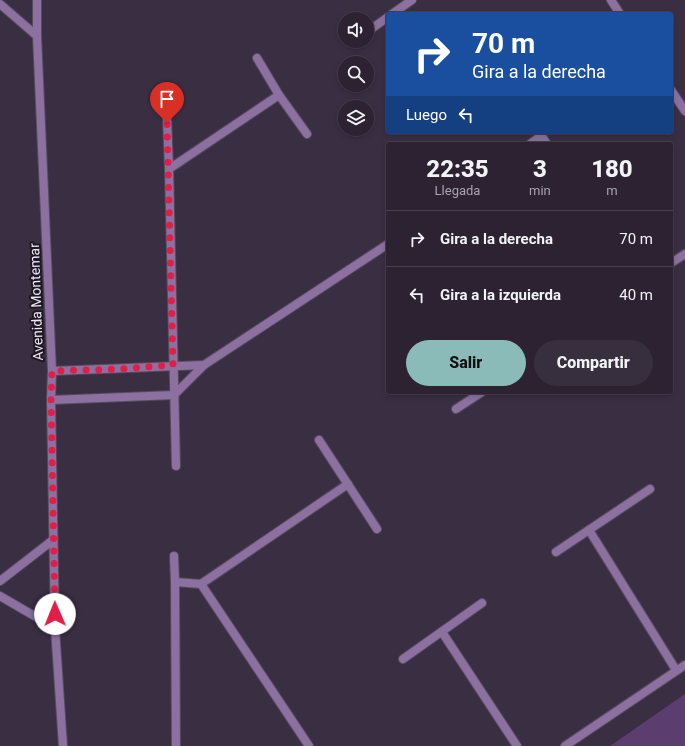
<!DOCTYPE html>
<html lang="es">
<head>
<meta charset="utf-8">
<style>
  :root { --surface:#2c2232; --page:#382f3e; --text:#f1f3f6; --muted:#a6a4ac; --line:#483f4d; --accent:#8bbbb9 }
  body { margin:0; font-family:Roboto,sans-serif; background:var(--page); color:var(--text); height:100vh; display:flex; flex-direction:column; font-size:15px; white-space:nowrap }
  * { box-sizing:border-box; margin:0 }
  p { font-size:13px; color:var(--muted) }
  .icon { flex:none; width:22px; height:22px; fill:none; stroke:currentColor; stroke-width:2; stroke-linecap:round; stroke-linejoin:round }
  .map { position:relative; flex:1; overflow:hidden }
  .panel { position:absolute; left:386px; top:142px; width:287px; height:252px; display:flex; flex-direction:column; background:var(--surface); border-radius:4px; box-shadow:0 2px 6px #0003,0 0 0 1px var(--line) }
  .panel>* { flex:none }
  .hud { position:absolute; left:386px; top:12px; width:287px; height:122px; border-radius:4px; box-shadow:0 2px 6px #0003,0 0 0 1px var(--line); background:#1a4fa0; color:#fff; overflow:hidden }
  .buttons { position:absolute; left:338px; top:12px; display:grid; gap:8px }
  .buttons a { display:grid; place-items:center; width:36px; height:36px; border-radius:50%; background:var(--surface); box-shadow:0 2px 6px #0003,0 0 0 1px var(--line); font-size:20px }
  .pin { position:absolute; display:grid; place-items:center; width:34px; height:34px; color:#fff; margin:-41px -17px; border-radius:50% 50% 50% 0; rotate:-45deg; box-shadow:0 0 4px #0007 }
  .pin .icon { rotate:45deg }
  .me { position:absolute; width:44px; margin:-22px; rotate:359deg; stroke-linejoin:round; filter:drop-shadow(0 0 3px #0008) }
  .turn { display:flex; align-items:center; gap:14px; height:84px; padding:0 20px; font-size:18px }
  .turn .icon { width:52px; height:52px; stroke-width:2.5 }
  .turn b { display:block; font-size:28px; line-height:34px }
  .then { display:flex; align-items:center; height:38px; padding:0 20px; background:#0003; gap:8px; font-size:15px }
  .eta { display:flex; justify-content:space-evenly; align-items:center; height:68px; text-align:center }
  .eta b { font-size:24px; font-weight:800; line-height:28px }
  .primary-button { display:flex; gap:8px; margin-top:auto; padding:8px 20px }
  .primary-button a { flex:1; height:46px; border-radius:24px; background:var(--accent); color:#111; font-size:16px; font-weight:800; line-height:46px; text-align:center }
  .primary-button a+a { background:var(--page); color:var(--text) }
  ul { padding:0; list-style:none }
  li { display:flex; align-items:center; gap:12px; height:56px; padding:0 20px; border-top:1px solid var(--line) }
  li div { flex:1 }
  li b { display:block; font-size:15px }
  li em { font-style:normal }
  .map>svg:first-child { display:block }
  .green { fill:#5b3d70 }
  .lines { fill:none; stroke-linecap:round; stroke-linejoin:round }
  .minor-casing { stroke:#574c5f; stroke-width:10 }
  .minor { stroke:#8c71a0; stroke-width:8 }
  .route { stroke:#e11d48; stroke-width:7; stroke-dasharray:0 12.6 }
  .labels { text-anchor:middle; dominant-baseline:central; stroke-width:4; stroke-linejoin:round; paint-order:stroke }
  .street-label { font-size:14px; fill:#efe7f5; stroke:#1e1822 }
</style>
</head>
<body>
<div class="map">
<svg width="685" height="746" viewBox="0 0 685 746">
  <rect width="100%" height="100%" fill="#3a2e43"/>
  <path class="green" d="M 685,694 L 685,746 L 610,746 Z"/>
  <g class="lines">
    <g class="minor-casing">
      <g id="minor">
        <path d="M 37,0 L 37,36 L 52,371 L 51,400 L 55,628 L 63,746"/>
        <path d="M 611,0 L 620,14"/>
        <path d="M 0,4 L 37,36"/>
        <path d="M 392,14 L 412,0"/>
        <path d="M 367,32 L 388,17"/>
        <path d="M 257,58 L 279,95 L 307,134"/>
        <path d="M 671,90 L 685,111"/>
        <path d="M 166,92 L 169,169 L 176,466"/>
        <path d="M 539,132 L 547,144"/>
        <path d="M 530,144 L 541,136"/>
        <path d="M 169,169 L 279,95"/>
        <path d="M 671,263 L 685,254"/>
        <path d="M 52,371 L 204,365"/>
        <path d="M 51,400 L 174,395 L 204,365 L 388,244"/>
        <path d="M 456,409 L 482,392"/>
        <path d="M 319,440 L 377,529"/>
        <path d="M 589,530 L 676,670"/>
        <path d="M 556,552 L 650,489"/>
        <path d="M 174,556 L 175,582"/>
        <path d="M 0,581 L 53,540"/>
        <path d="M 201,584 L 309,746"/>
        <path d="M 0,596 L 55,628"/>
        <path d="M 442,632 L 517,746"/>
        <path d="M 403,659 L 482,603"/>
        <path d="M 176,746 L 175,582 L 201,584 L 348,484"/>
        <path d="M 565,746 L 685,665"/>
      </g>
    </g>
    <use href="#minor" class="minor"/>
  </g>
  <g class="lines">
    <path class="route" d="M 55,614 L 51,400 L 52,371 L 120,369 L 173,365 L 167,123"/>
  </g>
  <g class="labels">
    <g class="street-label">
      <text transform="translate(36 302) rotate(-92)">Avenida Montemar</text>
    </g>
  </g>
</svg>
<div class="buttons">
<a><svg class="icon" aria-label="sound" viewBox="0 0 24 24"><path d="M4 9h4l5-4v14l-5-4H4zM17 9q2 3 0 6"/></svg></a>
<a><svg class="icon" aria-label="search" viewBox="0 0 24 24"><circle cx="10" cy="10" r="6"/><path d="M15 15l6 6"/></svg></a>
<a><svg class="icon" aria-label="layers" viewBox="0 0 24 24"><path d="M12 4l9 5-9 5-9-5zM3 14l9 5 9-5"/></svg></a>
</div>
<div class="pin" style="left:167px;top:123px;background:#d93025"><svg class="icon" aria-label="arrive" viewBox="0 0 24 24"><path d="M6 21V4h12l-3 4 3 4H6"/></svg></div>
<svg class="me" style="left:55px;top:614px" viewBox="-20 -20 40 40"><circle r="19" fill="#fff"/><path d="M0-13L10 11 0 6-10 11z" fill="#e11d48"/></svg>
<div class="hud">
<div class="turn"><svg class="icon" aria-label="right" viewBox="0 0 24 24"><path d="M7 20v-9h11M14 6l5 5-5 5"/></svg><div><b>70 m</b>Gira a la derecha</div></div>
<div class="then">Luego<svg class="icon" aria-label="left" viewBox="0 0 24 24"><path d="M17 20v-9H6M10 6l-5 5 5 5"/></svg></div>
</div>
<section class="panel">
<div class="eta">
<div><b>22:35</b><p>Llegada</p></div>
<div><b>3</b><p>min</p></div>
<div><b>180</b><p>m</p></div>
</div>
<ul>
<li><svg class="icon" aria-label="right" viewBox="0 0 24 24"><path d="M7 20v-9h11M14 6l5 5-5 5"/></svg><div><b>Gira a la derecha</b></div><em>70 m</em></li>
<li><svg class="icon" aria-label="left" viewBox="0 0 24 24"><path d="M17 20v-9H6M10 6l-5 5 5 5"/></svg><div><b>Gira a la izquierda</b></div><em>40 m</em></li>
</ul>
<div class="primary-button"><a>Salir</a><a>Compartir</a></div>
</section>
</div>
</body>
</html>
